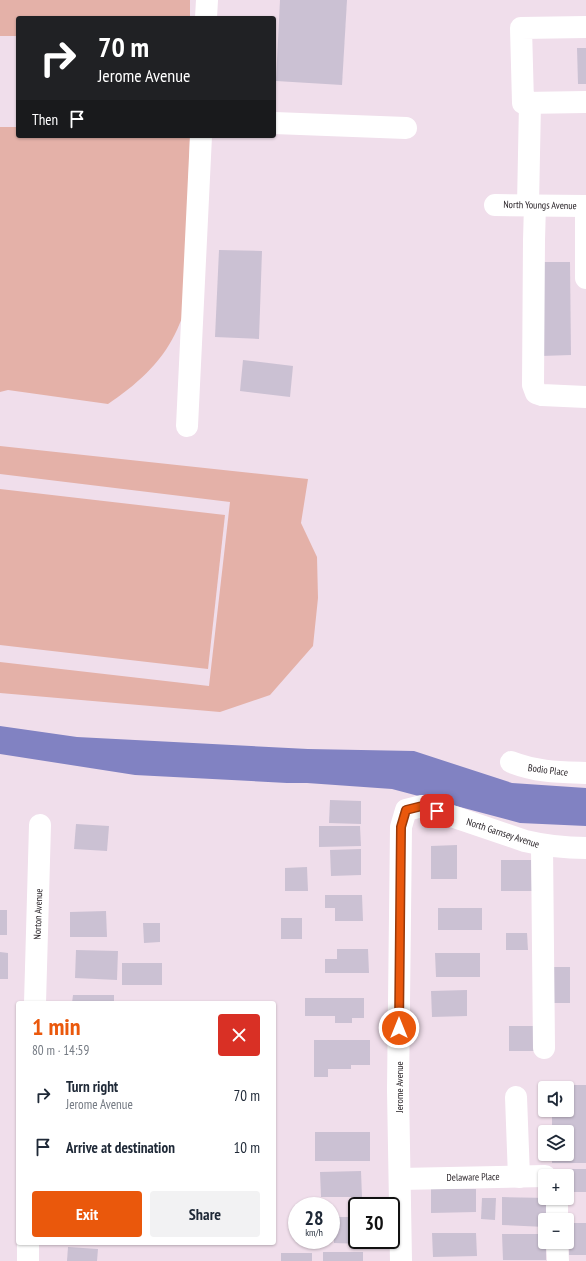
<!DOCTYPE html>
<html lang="en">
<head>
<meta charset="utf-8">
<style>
  :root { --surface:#fff; --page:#f2f2f3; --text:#1f2937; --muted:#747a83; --accent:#ea580c }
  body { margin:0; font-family:"PT Sans Narrow",sans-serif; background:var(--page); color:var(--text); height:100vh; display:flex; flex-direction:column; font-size:15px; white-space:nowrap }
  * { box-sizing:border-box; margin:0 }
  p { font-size:13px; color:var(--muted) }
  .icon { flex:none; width:22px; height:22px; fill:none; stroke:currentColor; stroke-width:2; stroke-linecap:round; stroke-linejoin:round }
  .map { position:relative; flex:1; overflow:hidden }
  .panel { position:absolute; left:16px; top:1001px; width:260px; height:244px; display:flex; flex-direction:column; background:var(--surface); border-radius:4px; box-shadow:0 1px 3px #0004 }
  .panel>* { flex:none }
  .top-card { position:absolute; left:16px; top:16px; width:260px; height:122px; border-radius:4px; box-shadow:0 1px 3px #0004; background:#202124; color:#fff; overflow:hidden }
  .tools { position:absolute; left:538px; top:1081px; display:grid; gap:8px }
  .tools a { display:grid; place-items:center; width:36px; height:36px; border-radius:4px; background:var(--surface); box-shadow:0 1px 3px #0004; font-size:20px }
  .speed { position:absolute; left:288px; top:1197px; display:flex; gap:8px; font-size:20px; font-weight:700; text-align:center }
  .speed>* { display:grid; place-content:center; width:52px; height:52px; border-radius:50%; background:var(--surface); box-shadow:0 1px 3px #0004; line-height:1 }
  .speed small { font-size:10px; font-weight:400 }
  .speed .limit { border:2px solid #111; border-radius:6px; background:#fff; color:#111 }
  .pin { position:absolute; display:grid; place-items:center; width:34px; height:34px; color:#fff; margin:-17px; border-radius:8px; box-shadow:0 2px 6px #0006 }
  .me { position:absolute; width:44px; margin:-22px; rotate:0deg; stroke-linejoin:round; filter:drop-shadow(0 0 3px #0008) }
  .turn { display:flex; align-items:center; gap:14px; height:84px; padding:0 16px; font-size:18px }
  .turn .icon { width:52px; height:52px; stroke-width:2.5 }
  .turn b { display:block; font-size:28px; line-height:34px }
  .then { display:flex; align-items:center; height:38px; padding:0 16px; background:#0003; gap:8px; font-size:15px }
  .round { display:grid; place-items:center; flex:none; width:42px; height:42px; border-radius:4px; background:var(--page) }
  .headline { display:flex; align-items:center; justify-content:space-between; height:68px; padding:0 16px }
  h1 { font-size:24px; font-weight:800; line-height:30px; color:var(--accent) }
  .button { display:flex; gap:8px; margin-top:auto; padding:8px 16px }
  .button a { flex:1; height:46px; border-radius:4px; background:var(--accent); color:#fff; font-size:16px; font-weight:800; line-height:46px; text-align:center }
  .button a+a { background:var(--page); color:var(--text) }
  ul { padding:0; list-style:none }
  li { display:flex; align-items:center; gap:12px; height:52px; padding:0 16px }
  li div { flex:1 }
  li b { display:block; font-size:15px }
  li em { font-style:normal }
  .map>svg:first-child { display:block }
  .green { fill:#e4b1a8 }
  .water { fill:#8182c2 }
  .building { fill:#cbc1d3 }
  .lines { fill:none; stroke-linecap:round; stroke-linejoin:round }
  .minor { stroke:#fff; stroke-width:22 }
  .route-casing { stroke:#983908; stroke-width:10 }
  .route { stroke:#ea580c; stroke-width:7 }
  .labels { text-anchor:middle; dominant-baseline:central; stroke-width:3; stroke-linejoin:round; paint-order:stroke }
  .street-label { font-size:10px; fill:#201a1f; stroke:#fff }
</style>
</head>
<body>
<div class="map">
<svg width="586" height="1261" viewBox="0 0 586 1261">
  <rect width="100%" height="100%" fill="#f0deeb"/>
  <g class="green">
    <path d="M 0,0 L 190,0 L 190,18 L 18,18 L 18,36 L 0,36 Z"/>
    <path d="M 0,127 L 18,127 L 18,136 L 190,136 L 184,314 C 181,320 178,328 175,334 C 161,363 135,386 108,404 L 8,390 L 0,392 Z"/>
    <path d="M 0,446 L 308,479 L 301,523 L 317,557 L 318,598 L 313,646 L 270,695 L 220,712 L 0,693 L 0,662 L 209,686 L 230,502 L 0,474 Z"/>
    <path d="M 0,489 L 225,515 L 208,669 L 0,645 Z"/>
  </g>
  <path class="water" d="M 0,726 L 77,737 L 308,749 L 414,751 L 512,783 L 586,788 L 586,826 L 520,823 L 392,789 L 307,783 L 287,783 L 135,775 L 0,754 Z"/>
  <g class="building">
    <path d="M 280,0 L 347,0 L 342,85 L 276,81 Z"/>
    <path d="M 577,48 L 586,48 L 586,84 L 578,84 Z"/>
    <path d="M 219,250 L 262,251 L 259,339 L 215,337 Z"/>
    <path d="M 541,262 L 570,262 L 571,355 L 541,356 Z"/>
    <path d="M 243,360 L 293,366 L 290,397 L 240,391 Z"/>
    <path d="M 330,800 L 361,801 L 361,824 L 329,823 Z"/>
    <path d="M 76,824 L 109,826 L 107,851 L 74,849 Z"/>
    <path d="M 319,826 L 360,826 L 361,846 L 319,847 Z"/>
    <path d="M 457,845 L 457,879 L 431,879 L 431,846 Z"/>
    <path d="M 361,849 L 361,875 L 331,876 L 330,850 Z"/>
    <path d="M 501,860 L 531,860 L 532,891 L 501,891 Z"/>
    <path d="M 307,867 L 308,891 L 285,891 L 285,868 Z"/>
    <path d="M 325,895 L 362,895 L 363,921 L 335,921 L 335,908 L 325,908 Z"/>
    <rect x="438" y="908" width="44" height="22"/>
    <rect x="0" y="910" width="7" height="25"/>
    <path d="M 106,911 L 107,937 L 70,937 L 70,912 Z"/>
    <rect x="281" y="918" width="21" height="21"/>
    <path d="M 143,923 L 160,923 L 160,942 L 144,943 Z"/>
    <path d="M 506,933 L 527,933 L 528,950 L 506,950 Z"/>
    <path d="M 337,949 L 368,949 L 369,973 L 325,973 L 325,959 L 337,959 Z"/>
    <path d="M 76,950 L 118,951 L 117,980 L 75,978 Z"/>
    <path d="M 0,952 L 8,953 L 8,979 L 0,979 Z"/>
    <path d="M 435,953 L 480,953 L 480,977 L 436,977 Z"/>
    <rect x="122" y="963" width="40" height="22"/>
    <rect x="546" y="967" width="24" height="36"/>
    <path d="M 467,990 L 467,1016 L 432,1017 L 431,991 Z"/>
    <path d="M 73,995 L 114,995 L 114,1003 L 72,1003 Z"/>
    <path d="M 305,998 L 364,998 L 364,1018 L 352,1018 L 352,1023 L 335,1023 L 335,1016 L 305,1016 Z"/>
    <path d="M 509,1026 L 533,1026 L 534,1051 L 509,1051 Z"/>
    <path d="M 314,1040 L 370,1040 L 370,1065 L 351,1065 L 351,1069 L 328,1069 L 328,1077 L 314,1077 Z"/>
    <path d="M 551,1085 L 586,1085 L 586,1163 L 552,1163 L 552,1154 L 567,1154 L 567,1132 L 552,1132 L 552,1110 L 567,1110 L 567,1088 L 551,1088 Z"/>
    <rect x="315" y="1132" width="55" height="29"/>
    <rect x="570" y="1169" width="16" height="23"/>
    <path d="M 361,1171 L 362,1197 L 321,1197 L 320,1172 Z"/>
    <path d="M 431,1189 L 476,1189 L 476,1212 L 431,1213 Z"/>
    <path d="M 502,1197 L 547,1198 L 546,1220 L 545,1220 L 545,1227 L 502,1225 Z"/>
    <path d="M 482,1198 L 496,1198 L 495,1220 L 481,1219 Z"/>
    <path d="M 334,1217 L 357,1217 L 357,1240 L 363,1240 L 363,1244 L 334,1243 Z"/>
    <path d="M 570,1223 L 586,1223 L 586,1255 L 569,1255 Z"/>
    <path d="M 432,1233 L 476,1233 L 477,1256 L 433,1257 Z"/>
    <path d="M 502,1234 L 545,1234 L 545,1242 L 546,1242 L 546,1260 L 503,1260 Z"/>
    <path d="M 68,1247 L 98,1249 L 97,1261 L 67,1261 Z"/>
    <rect x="323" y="1252" width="40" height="9"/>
    <rect x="281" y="1253" width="31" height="8"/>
  </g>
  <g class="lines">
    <g class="minor">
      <path d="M 206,18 L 207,0"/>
      <path d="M 586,27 L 521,28 L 523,103 L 586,102"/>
      <path d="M 274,123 L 406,128"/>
      <path d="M 495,205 L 586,206"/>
      <path d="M 528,205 L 530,103"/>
      <path d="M 535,205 L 534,240 L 533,385 L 536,393 L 542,395 L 586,397"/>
      <path d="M 586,206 L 586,278"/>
      <path d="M 187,426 L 201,136"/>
      <path d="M 511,762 C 537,772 558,772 586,773"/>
      <path d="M 542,846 L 544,1048"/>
      <path d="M 35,1003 L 40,825"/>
      <path d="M 516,1097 L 519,1177"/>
      <path d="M 400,1179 L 545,1176"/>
      <path d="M 557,1198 L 557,1220"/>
      <path d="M 557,1242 L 558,1261"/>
      <path d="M 28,1261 L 28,1243"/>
      <path d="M 401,1261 L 398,1090 L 401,827 L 406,810 L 422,806 L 525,841 C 546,846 565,848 586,848"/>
    </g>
  </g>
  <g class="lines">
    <g class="route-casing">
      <path id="route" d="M 399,1028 L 401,827 L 406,810 L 422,806 L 437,811"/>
    </g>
    <use href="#route" class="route"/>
  </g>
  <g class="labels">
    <g class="street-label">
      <text transform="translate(540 205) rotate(1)">North Youngs Avenue</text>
      <text transform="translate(548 770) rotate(7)">Bodio Place</text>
      <text transform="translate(503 833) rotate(18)">North Garnsey Avenue</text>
      <text transform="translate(38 914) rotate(-88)">Norton Avenue</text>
      <text transform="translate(399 1087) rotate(-90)">Jerome Avenue</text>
      <text transform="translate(473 1177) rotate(-1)">Delaware Place</text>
    </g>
  </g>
</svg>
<div class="tools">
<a><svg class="icon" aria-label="sound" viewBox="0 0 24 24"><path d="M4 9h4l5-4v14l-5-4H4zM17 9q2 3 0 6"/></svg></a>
<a><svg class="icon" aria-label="layers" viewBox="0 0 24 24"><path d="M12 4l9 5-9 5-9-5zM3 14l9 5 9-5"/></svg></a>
<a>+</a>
<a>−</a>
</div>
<div class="speed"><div>28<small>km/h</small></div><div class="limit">30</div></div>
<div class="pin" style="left:437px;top:811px;background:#d93025"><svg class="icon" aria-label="arrive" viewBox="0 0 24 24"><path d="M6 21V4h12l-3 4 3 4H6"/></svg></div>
<svg class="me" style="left:399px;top:1028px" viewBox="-20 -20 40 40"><circle r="17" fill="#ea580c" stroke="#fff" stroke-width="3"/><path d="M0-11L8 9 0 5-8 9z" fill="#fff"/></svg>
<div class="top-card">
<div class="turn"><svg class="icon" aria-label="right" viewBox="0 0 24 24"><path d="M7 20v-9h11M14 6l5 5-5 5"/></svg><div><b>70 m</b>Jerome Avenue</div></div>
<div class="then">Then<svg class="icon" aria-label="arrive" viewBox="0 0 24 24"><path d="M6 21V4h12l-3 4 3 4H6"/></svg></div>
</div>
<section class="panel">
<div class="headline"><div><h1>1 min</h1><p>80 m · 14:59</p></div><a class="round" style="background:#d93025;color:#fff"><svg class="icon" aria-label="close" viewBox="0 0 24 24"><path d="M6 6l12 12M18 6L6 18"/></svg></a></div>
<ul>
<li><svg class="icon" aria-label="right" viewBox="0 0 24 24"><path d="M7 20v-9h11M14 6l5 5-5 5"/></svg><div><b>Turn right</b><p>Jerome Avenue</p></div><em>70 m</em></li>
<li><svg class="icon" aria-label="arrive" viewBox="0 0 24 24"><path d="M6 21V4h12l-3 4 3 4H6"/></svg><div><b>Arrive at destination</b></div><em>10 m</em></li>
</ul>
<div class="button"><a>Exit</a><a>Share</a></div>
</section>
</div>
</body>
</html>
